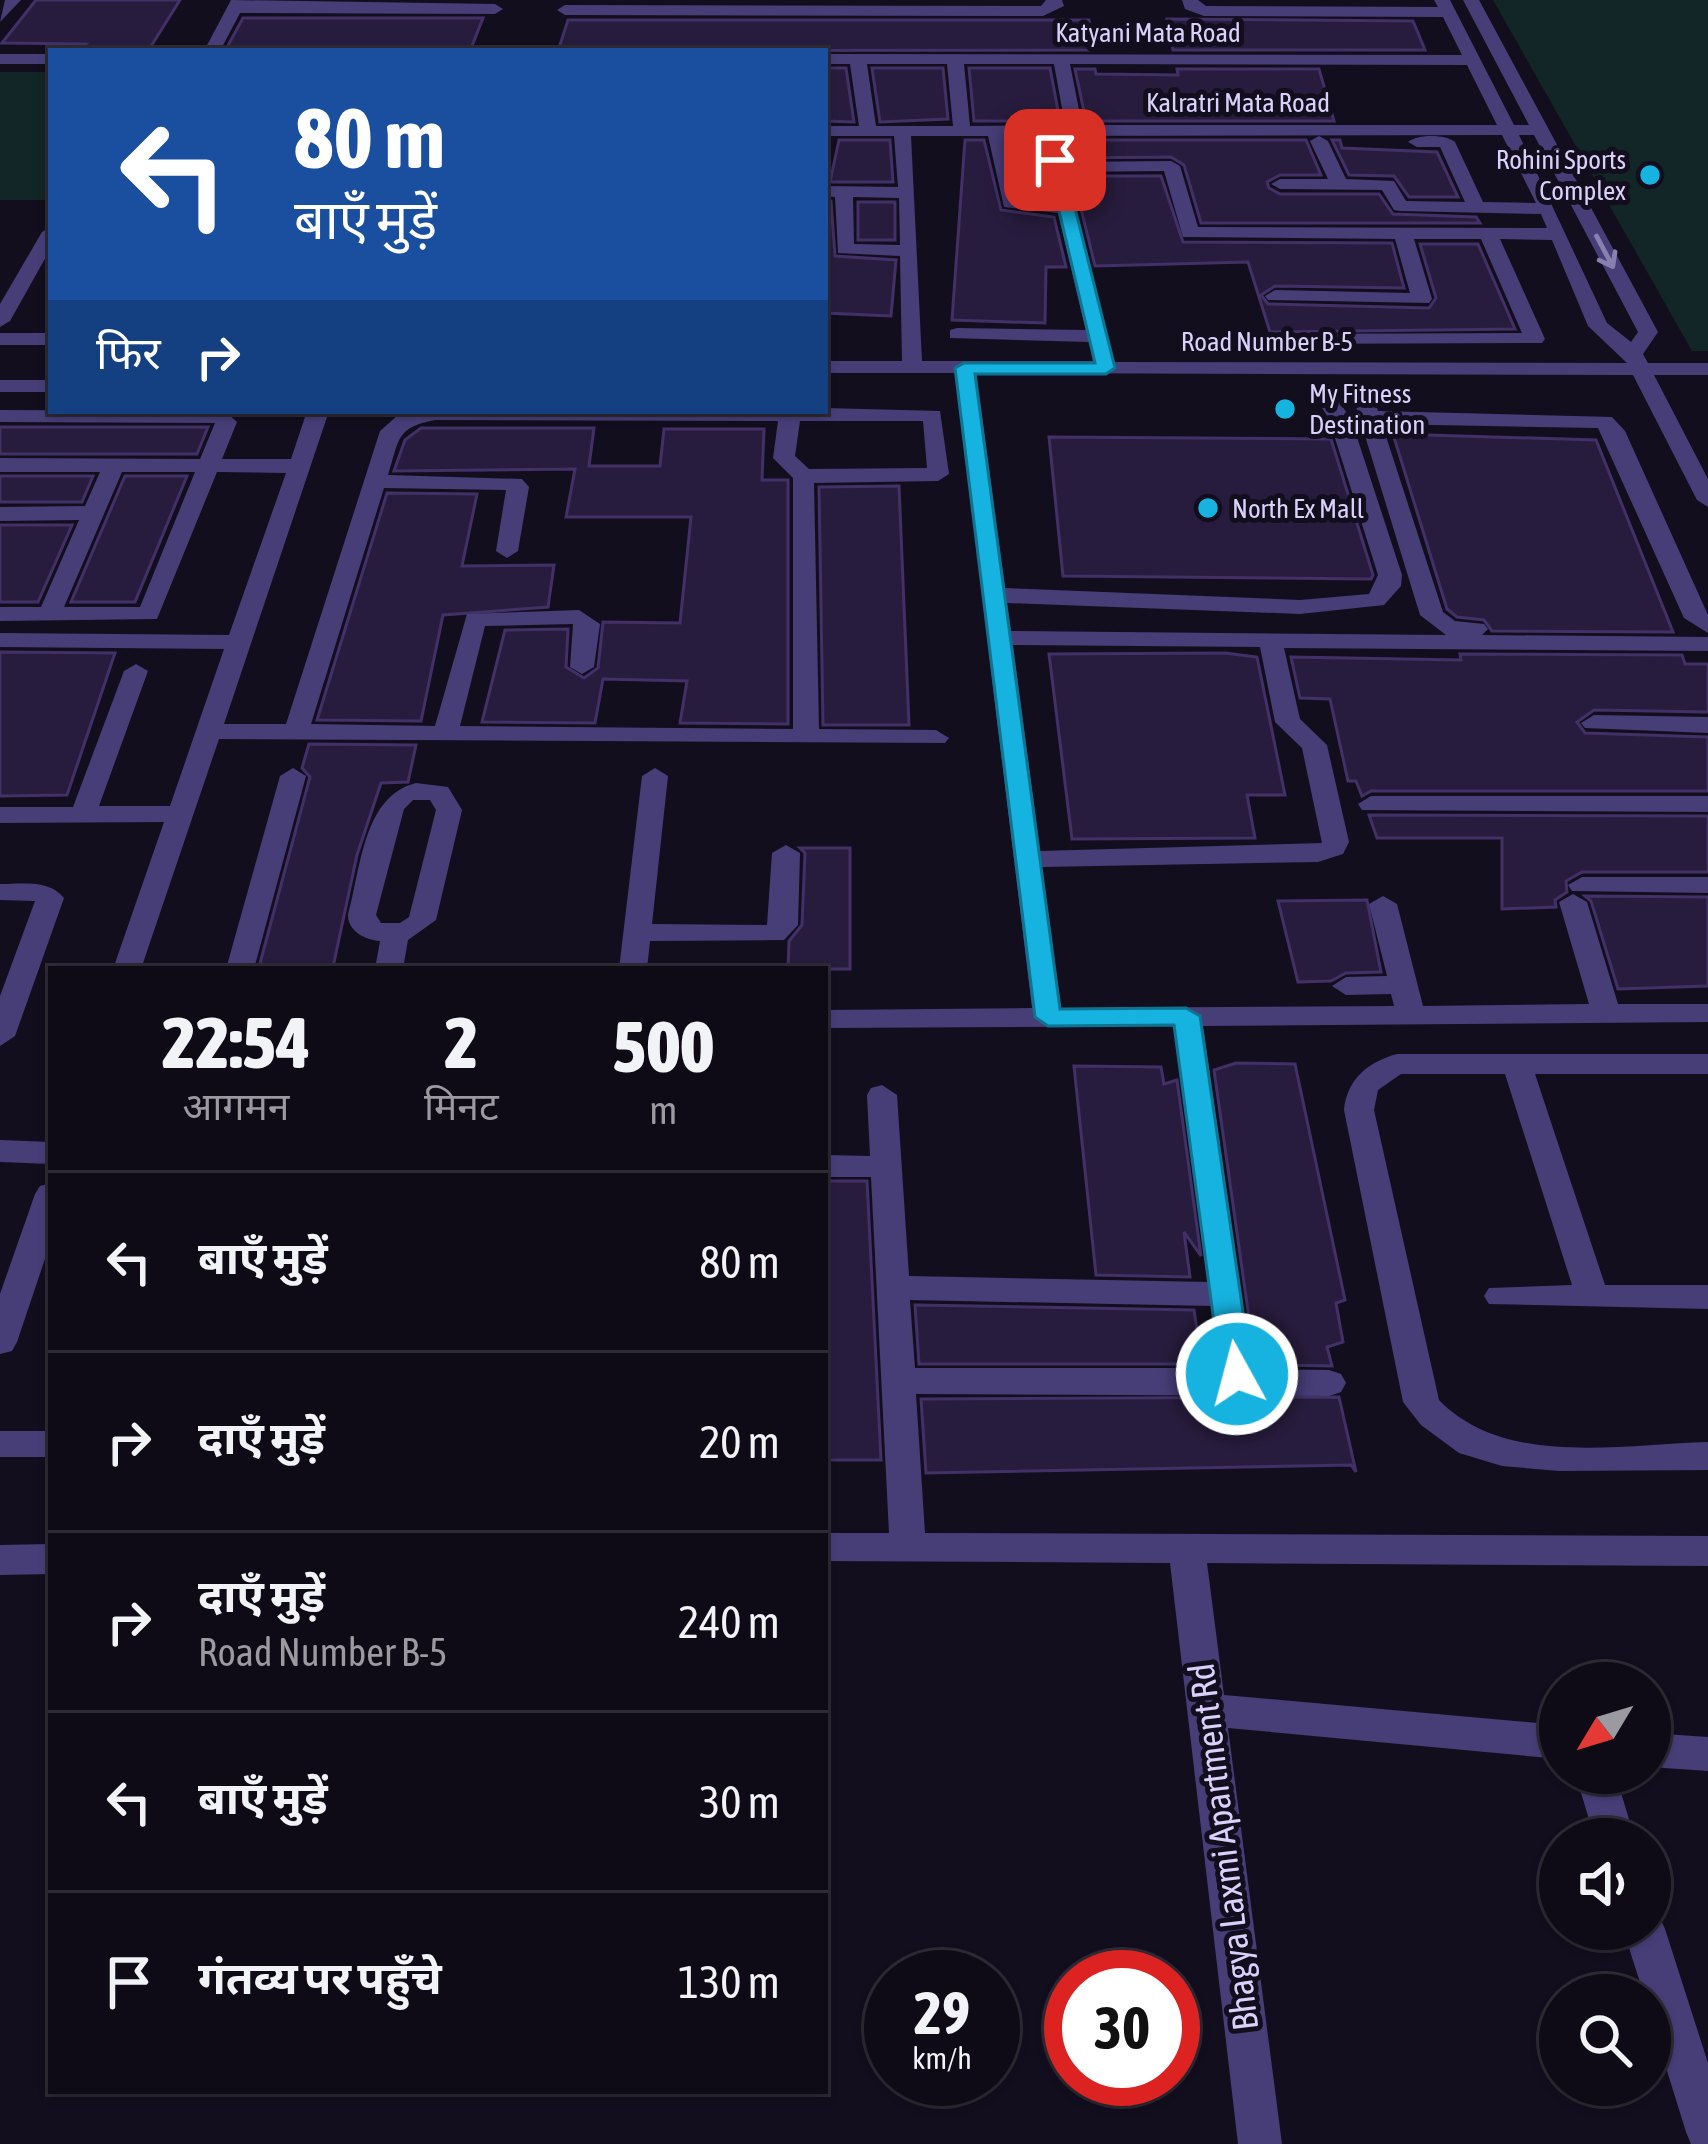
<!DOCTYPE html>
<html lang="hi">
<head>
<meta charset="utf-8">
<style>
  :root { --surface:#0e0a16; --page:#1c1823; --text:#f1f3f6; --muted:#9b9aa1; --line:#2e2b35 }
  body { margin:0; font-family:"Asap Condensed","Noto Sans Devanagari",sans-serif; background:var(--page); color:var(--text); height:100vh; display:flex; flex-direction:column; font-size:45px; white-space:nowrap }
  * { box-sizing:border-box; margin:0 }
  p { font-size:39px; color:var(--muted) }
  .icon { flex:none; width:66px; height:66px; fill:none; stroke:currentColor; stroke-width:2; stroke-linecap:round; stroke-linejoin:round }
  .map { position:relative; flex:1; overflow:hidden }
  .drawer { position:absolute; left:48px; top:966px; width:780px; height:1128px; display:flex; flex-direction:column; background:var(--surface); border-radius:0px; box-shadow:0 3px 9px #0004,0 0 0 3px var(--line) }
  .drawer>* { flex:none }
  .hud { position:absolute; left:48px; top:48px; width:780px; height:366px; border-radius:0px; box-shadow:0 3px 9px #0004,0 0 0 3px var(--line); background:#1a4fa0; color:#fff; overflow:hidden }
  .needle { width:78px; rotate:232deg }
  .controls { position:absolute; left:1539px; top:1662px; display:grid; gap:24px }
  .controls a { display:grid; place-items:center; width:132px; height:132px; border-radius:50%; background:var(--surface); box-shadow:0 3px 9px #0004,0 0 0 3px var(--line); font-size:60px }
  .speed { position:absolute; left:864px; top:1950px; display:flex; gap:24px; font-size:60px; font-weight:700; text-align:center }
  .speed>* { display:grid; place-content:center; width:156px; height:156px; border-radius:50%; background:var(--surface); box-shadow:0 3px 9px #0004,0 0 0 3px var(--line); line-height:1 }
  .speed small { font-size:30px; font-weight:400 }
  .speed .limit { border:18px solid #d22; background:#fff; color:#111 }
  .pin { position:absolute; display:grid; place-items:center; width:102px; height:102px; color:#fff; margin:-51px; border-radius:24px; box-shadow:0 6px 18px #0006 }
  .me { position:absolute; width:132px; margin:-66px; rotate:353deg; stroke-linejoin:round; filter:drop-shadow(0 0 9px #0008) }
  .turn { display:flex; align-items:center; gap:42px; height:252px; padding:0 48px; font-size:54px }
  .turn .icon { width:156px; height:156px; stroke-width:2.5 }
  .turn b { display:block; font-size:84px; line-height:102px }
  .then { display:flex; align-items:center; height:114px; padding:0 48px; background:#0003; gap:24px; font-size:45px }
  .eta { display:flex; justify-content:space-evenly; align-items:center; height:204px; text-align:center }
  .eta b { font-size:72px; font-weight:800; line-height:84px }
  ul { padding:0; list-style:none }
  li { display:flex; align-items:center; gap:36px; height:180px; padding:0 48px; border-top:3px solid var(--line) }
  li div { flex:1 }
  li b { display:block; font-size:45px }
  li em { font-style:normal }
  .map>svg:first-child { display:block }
  .green { fill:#122527 }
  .building { fill:#271c3d; stroke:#423067; stroke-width:3 }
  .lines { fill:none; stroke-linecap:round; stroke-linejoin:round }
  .minor { fill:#473e78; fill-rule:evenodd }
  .oneway { stroke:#8980b2 }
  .route { fill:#16b2e0; stroke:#0e7492; stroke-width:3 }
  .poi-dot { fill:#16b2e0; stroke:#130e1e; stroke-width:4.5 }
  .labels { text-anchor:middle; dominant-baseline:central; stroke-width:10; stroke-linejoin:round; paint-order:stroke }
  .far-street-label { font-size:27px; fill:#dad0fa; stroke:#130e1e }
  .far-poi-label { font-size:27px; fill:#dad0fa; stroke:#130e1e; text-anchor:start }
  .near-street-label { font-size:36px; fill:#dad0fa; stroke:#130e1e }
</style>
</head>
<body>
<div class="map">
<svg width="1708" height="2144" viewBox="0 0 1708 2144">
  <rect width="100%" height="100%" fill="#130e1e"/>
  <g class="green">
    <path d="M 1493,0 L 1708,0 L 1708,351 L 1692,351 Z"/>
    <rect x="0" y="72" width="51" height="128"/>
  </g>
  <g class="building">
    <path d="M 36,0 L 180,0 L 148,51 L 80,51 L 86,44 L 2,43 Z"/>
    <path d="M 243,18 L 483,18 L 470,51 L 225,51 Z"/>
    <path d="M 1167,19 L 1413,21 L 1425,50 L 1173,50 Z"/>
    <path d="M 568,20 L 1089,20 L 1093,50 L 558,51 Z"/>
    <path d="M 825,68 L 846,68 L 854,122 L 825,121 Z"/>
    <path d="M 872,68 L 943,68 L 948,119 L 880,122 Z"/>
    <path d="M 969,68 L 1050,68 L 1060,121 L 974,121 Z"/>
    <path d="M 1075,69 L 1095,69 L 1096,74 L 1178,75 L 1177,69 L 1319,69 L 1334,121 L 1086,121 Z"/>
    <path d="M 839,140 L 890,140 L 893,182 L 830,182 Z"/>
    <path d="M 965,140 L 984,140 L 1001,210 L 1054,217 L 1066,267 L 1046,267 L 1045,323 L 952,320 Z"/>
    <path d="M 1011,140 L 1306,140 L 1321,175 L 1280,175 L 1267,182 L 1269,188 L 1280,194 L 1379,194 L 1393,214 L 1476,217 L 1480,223 L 1201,223 L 1184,165 L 1171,157 L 1065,158 L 1053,152 L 1042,162 L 1050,197 L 1022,194 Z"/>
    <path d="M 1332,140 L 1340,140 L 1342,148 L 1437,152 L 1458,197 L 1409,197 L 1394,176 L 1349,175 Z"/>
    <path d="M 1073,176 L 1161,176 L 1183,242 L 1392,243 L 1404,288 L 1275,286 L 1261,295 L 1268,304 L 1429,308 L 1436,298 L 1420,244 L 1478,244 L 1515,329 L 1270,332 L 1248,262 L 1095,266 Z"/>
    <path d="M 826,201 L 831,201 L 835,256 L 896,260 L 891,316 L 825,313 Z"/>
    <rect x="858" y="202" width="37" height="38"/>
    <path d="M 0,427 L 208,427 L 197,454 L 0,454 Z"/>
    <path d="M 421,428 L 594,428 L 589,466 L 660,466 L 664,429 L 764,429 L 762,480 L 788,480 L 788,724 L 680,723 L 687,681 L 603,679 L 595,723 L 482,722 L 505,630 L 568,629 L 566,667 L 584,678 L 598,668 L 603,622 L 680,623 L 691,517 L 566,517 L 575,469 L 394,471 L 405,440 Z"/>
    <path d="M 1393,434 L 1596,440 L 1673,632 L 1492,631 L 1484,620 L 1457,617 L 1447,609 Z"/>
    <path d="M 1049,437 L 1331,439 L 1373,575 L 1371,579 L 1063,576 Z"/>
    <path d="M 0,476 L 93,476 L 82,502 L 0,502 Z"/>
    <path d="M 125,476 L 187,476 L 135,602 L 71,602 Z"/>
    <path d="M 899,486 L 909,725 L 823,725 L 819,487 Z"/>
    <path d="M 387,493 L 477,494 L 462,566 L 554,565 L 548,607 L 443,615 L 421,721 L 317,720 Z"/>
    <path d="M 0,525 L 72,525 L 38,602 L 0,602 Z"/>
    <path d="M 0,652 L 115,653 L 67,795 L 0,796 Z"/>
    <path d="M 1225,653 L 1257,657 L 1285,795 L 1247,795 L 1255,838 L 1072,839 L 1049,654 Z"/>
    <path d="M 1460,654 L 1682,655 L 1685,664 L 1708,664 L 1708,712 L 1594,710 L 1577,722 L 1585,733 L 1708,737 L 1708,791 L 1371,791 L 1362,796 L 1356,781 L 1348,781 L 1330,699 L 1300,698 L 1291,657 L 1461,660 Z"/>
    <path d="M 309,744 L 416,745 L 408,782 L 381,783 L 357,855 L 333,967 L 259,967 L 310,777 L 302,768 Z"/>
    <path d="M 1369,815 L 1708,816 L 1708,872 L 1582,872 L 1566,881 L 1567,892 L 1555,900 L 1556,907 L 1502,909 L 1502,838 L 1377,838 Z"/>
    <path d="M 800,848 L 850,848 L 850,969 L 788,969 L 789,941 L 802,925 L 805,853 Z"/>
    <path d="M 1585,896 L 1708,897 L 1708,986 L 1618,989 L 1591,901 Z"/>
    <path d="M 1367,900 L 1381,972 L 1346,973 L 1331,981 L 1298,982 L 1278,901 Z"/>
    <path d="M 1236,1063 L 1295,1064 L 1345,1300 L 1336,1303 L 1343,1342 L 1327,1347 L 1332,1366 L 1279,1365 L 1250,1325 L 1214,1070 Z"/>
    <path d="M 1074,1066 L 1161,1067 L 1164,1084 L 1177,1080 L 1201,1256 L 1184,1232 L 1190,1277 L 1096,1275 Z"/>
    <path d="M 825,1181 L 867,1181 L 881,1460 L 825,1460 Z"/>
    <path d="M 915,1305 L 1194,1310 L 1202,1364 L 919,1364 Z"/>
    <path d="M 1339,1397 L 1356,1472 L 1351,1465 L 926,1473 L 921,1399 Z"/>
  </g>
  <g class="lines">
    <g class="minor">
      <path d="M 5,0 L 21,0 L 0,22 Z"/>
      <path d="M 231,0 L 495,4 L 503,9 L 495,14 L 240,13 L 220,51 L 204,51 Z"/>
      <path d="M 1046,0 L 1062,0 L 1064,6 L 1043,16 L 565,15 L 557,10 L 565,5 L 1041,6 Z"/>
      <path d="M 1182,0 L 1198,0 L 1206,6 L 1438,7 L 1434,0 L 1450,0 L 1514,125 L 1529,125 L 1463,0 L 1479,0 L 1658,332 L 1643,354 L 1648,363 L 1708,363 L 1708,375 L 1654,375 L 1708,479 L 1708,507 L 1697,500 L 1633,375 L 976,373 L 1005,588 L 1300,600 L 1369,594 L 1378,575 L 1329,419 L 1309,387 L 1319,381 L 1326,383 L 1351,419 L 1402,575 L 1401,586 L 1384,605 L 1300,614 L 1007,603 L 1011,631 L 1446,635 L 1420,615 L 1350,387 L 1360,381 L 1370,387 L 1378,411 L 1612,417 L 1625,431 L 1708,615 L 1708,633 L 1684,618 L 1598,428 L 1382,424 L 1443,612 L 1455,621 L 1484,624 L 1488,629 L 1482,635 L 1708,637 L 1708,651 L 1284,648 L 1300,719 L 1327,745 L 1349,842 L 1343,854 L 1318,862 L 1042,867 L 1061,1008 L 1394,1006 L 1391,994 L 1346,995 L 1332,986 L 1346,977 L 1387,976 L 1369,904 L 1383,896 L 1397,904 L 1423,1006 L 1589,1004 L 1559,902 L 1573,894 L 1587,902 L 1618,1004 L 1708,1004 L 1708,1022 L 1203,1026 L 1252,1369 L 1329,1370 L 1341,1374 L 1346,1383 L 1341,1392 L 1329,1396 L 916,1394 L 925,1533 L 1708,1536 L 1708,1566 L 1207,1563 L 1224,1695 L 1560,1725 L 1560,1759 L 1228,1728 L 1282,2144 L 1238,2144 L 1170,1563 L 825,1561 L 825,1533 L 889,1533 L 871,1177 L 825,1177 L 825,1155 L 870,1156 L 867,1095 L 871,1088 L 882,1085 L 897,1095 L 909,1276 L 1209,1282 L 1174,1026 L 825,1028 L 825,1010 L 1032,1008 L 955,373 L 825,373 L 825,361 L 902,361 L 900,256 L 838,253 L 835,197 L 825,196 L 825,186 L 898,187 L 894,136 L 825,136 L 825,126 L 859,126 L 850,64 L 825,64 L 825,54 L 1462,55 L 1443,17 L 1204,16 L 1185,9 ZM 867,64 L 947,64 L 953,126 L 876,126 ZM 964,64 L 1054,64 L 1065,125 L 970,126 ZM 1070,64 L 1467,65 L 1497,125 L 1082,125 ZM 1502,135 L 1536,203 L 1483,202 L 1455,142 C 1445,134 1418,134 1408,142 L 1417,147 L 1440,147 L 1465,202 L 1406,201 L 1394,181 L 1346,179 L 1328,141 L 1319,136 L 1310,141 L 1328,179 L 1280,179 L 1271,184 L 1280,189 L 1382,190 L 1394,210 L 1400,211 L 1541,214 L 1547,228 L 1198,227 L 1180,166 L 1171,161 L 1064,162 L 1055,156 L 1046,161 L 1056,202 L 1018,198 L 1006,136 ZM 1519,135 L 1534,135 L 1638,332 L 1631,342 L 1607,323 ZM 911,136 L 988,136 L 1004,207 L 1058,213 L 1086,330 L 957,328 L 950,330 L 950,338 L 1089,342 L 1093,361 L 922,361 ZM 1164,171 L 1183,237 L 1395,239 L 1410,293 L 1275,290 L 1265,296 L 1268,300 L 1429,303 L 1432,299 L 1414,239 L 1481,239 L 1522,333 L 1279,334 L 1272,336 L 1272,344 L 1542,343 L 1545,339 L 1500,239 L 1552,240 L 1588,326 L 1627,363 L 1114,362 L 1067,172 ZM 853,197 L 899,198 L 900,245 L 854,244 ZM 1013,645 L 1260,647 L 1275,722 L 1302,748 L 1322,843 L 1040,851 ZM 910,1300 L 1212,1306 L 1220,1363 L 1219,1368 L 915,1368 Z"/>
      <rect x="0" y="54" width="51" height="10"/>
      <path d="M 51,226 L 51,248 L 10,321 L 0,327 L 0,304 L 42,232 Z"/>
      <rect x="0" y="333" width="51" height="12"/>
      <rect x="0" y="380" width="51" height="12"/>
      <path d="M 825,408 L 940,411 L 949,474 L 938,481 L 814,483 L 819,729 L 936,730 L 949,738 L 945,743 L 219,739 L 141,969 L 113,969 L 164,822 L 0,823 L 0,807 L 73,807 L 124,671 L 136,664 L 148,671 L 99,806 L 170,806 L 224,649 L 0,647 L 0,633 L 229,635 L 286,473 L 217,472 L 157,619 L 0,621 L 0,607 L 41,607 L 79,520 L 0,521 L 0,507 L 85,506 L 100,472 L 0,472 L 0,458 L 200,459 L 215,423 L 0,422 L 0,410 L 225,411 L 237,422 L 222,459 L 291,459 L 307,411 L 329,411 L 224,724 L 286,724 L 380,431 L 398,415 ZM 435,420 L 778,421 L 773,458 L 793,478 L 793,729 L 460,726 L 485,626 L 573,624 L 570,667 L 582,674 L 594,667 L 600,624 L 579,610 L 467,614 L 435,726 L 311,724 L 384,488 L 506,490 L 496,551 L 507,558 L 518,551 L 529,487 L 522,479 L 388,475 C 399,440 396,427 435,420 ZM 800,421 L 923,421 L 927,468 L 809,469 L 795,456 ZM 122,472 L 195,472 L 140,607 L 64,607 Z"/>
      <path d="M 1594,715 L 1708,717 L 1708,733 L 1585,728 L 1581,723 Z"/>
      <path d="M 293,768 L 306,776 L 254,969 L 226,969 L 280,776 Z"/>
      <path d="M 655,768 L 668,776 L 652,924 L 767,925 L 772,853 L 786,845 L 800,853 L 798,925 L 784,940 L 650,941 L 647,969 L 619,969 L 642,776 Z"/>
      <path d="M 416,783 L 448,787 L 462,810 L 436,920 L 408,940 L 403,969 L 375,969 L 380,941 C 365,940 348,931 348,915 C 361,869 363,796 416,783 ZM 413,800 L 430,800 L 436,810 L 409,917 L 400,923 L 381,923 L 376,915 L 404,809 Z"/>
      <path d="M 1371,796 L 1708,796 L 1708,812 L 1362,810 L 1358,804 Z"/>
      <path d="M 1582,877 L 1708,877 L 1708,893 L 1572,891 L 1568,885 Z"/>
      <path d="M 0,884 C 23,884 49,879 64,898 L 15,1036 L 0,1046 L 0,996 L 35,901 L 0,900 Z"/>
      <path d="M 1397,1054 L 1708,1054 L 1708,1074 L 1535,1074 L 1605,1285 L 1708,1285 L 1708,1309 L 1489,1304 L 1484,1296 L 1489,1288 L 1572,1285 L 1505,1074 L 1401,1074 L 1378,1090 L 1374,1110 L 1439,1400 C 1505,1468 1621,1444 1708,1442 L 1708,1470 L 1559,1471 L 1502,1466 L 1459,1453 L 1421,1425 L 1403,1402 L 1344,1110 C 1347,1079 1368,1062 1397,1054 Z"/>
      <path d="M 0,1140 L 51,1142 L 51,1164 L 0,1162 Z"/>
      <path d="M 51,1183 L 51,1241 L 17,1342 L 12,1351 L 0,1354 L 0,1294 L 35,1194 L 40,1186 Z"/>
      <rect x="0" y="1431" width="51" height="26"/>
      <path d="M 51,1544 L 51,1574 L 0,1575 L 0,1545 Z"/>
      <path d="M 1650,1733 L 1708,1737 L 1708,1771 L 1650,1767 Z"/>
      <path d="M 1575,1773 L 1615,1773 L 1635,1839 L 1595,1839 Z"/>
      <path d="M 1650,1912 L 1659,1916 L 1665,1929 L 1708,2063 L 1708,2144 L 1691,2144 L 1686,2132 L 1650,2016 L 1650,1995 L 1644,1995 L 1623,1929 L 1650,1929 Z"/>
    </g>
  </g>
  <defs><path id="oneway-shaft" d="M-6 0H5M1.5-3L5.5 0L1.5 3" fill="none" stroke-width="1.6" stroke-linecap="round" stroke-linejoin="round" transform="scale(3)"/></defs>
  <use class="oneway" href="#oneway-shaft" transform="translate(1605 252) rotate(62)"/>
  <path class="route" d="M 1055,156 L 1063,160 L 1115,368 L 1106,374 L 975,374 L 1060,1009 L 1186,1008 L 1200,1016 L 1252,1374 L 1248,1382 L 1226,1382 L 1221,1374 L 1174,1025 L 1048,1026 L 1035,1017 L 955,368 L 964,363 L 1095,363 L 1047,160 Z"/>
  <g class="poi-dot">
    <circle cx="1650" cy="175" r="12"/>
    <circle cx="1285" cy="409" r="12"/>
    <circle cx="1208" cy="508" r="12"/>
  </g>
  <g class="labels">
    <g class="far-street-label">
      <text x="1148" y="32">Katyani Mata Road</text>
      <text x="1238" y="102">Kalratri Mata Road</text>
      <text x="1267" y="341">Road Number B-5</text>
    </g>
    <g class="far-poi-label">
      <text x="1626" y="159" text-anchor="end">Rohini Sports<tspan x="1626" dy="31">Complex</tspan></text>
      <text x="1309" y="393">My Fitness<tspan x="1309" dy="31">Destination</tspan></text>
      <text x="1232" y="508">North Ex Mall</text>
    </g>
    <g class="near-street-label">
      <text transform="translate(1223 1847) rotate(-97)">Bhagya Laxmi Apartment Rd</text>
    </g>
  </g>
</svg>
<div class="controls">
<a><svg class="needle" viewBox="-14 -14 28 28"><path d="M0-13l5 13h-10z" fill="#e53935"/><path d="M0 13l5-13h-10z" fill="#9b9aa1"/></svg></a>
<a><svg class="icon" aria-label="sound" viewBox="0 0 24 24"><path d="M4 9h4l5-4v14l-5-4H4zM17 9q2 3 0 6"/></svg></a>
<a><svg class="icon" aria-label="search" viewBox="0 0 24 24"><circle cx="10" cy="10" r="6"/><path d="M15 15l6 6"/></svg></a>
</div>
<div class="speed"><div>29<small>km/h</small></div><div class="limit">30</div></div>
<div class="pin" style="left:1055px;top:160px;background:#d93025"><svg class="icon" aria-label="arrive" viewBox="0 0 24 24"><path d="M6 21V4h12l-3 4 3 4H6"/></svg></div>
<svg class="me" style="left:1237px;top:1374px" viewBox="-20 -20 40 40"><circle r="17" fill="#16b2e0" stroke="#fff" stroke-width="3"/><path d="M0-11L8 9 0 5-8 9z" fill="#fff"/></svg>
<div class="hud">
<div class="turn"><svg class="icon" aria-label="left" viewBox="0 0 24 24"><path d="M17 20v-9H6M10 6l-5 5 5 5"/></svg><div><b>80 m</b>बाएँ मुड़ें</div></div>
<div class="then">फिर<svg class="icon" aria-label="right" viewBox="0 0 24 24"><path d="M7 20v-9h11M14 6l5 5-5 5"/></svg></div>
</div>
<section class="drawer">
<div class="eta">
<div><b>22:54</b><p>आगमन</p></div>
<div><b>2</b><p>मिनट</p></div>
<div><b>500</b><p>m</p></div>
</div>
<ul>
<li><svg class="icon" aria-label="left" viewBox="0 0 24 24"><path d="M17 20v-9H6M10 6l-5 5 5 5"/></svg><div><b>बाएँ मुड़ें</b></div><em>80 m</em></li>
<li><svg class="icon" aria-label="right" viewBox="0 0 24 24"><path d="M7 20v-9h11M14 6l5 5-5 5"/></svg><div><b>दाएँ मुड़ें</b></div><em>20 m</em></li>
<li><svg class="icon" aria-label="right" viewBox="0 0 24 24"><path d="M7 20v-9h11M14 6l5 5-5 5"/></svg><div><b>दाएँ मुड़ें</b><p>Road Number B-5</p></div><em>240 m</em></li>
<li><svg class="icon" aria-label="left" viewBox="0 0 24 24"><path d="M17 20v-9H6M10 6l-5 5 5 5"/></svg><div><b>बाएँ मुड़ें</b></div><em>30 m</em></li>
<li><svg class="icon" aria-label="arrive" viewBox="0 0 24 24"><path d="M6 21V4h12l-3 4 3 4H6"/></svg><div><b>गंतव्य पर पहुँचे</b></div><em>130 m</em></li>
</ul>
</section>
</div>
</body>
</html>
